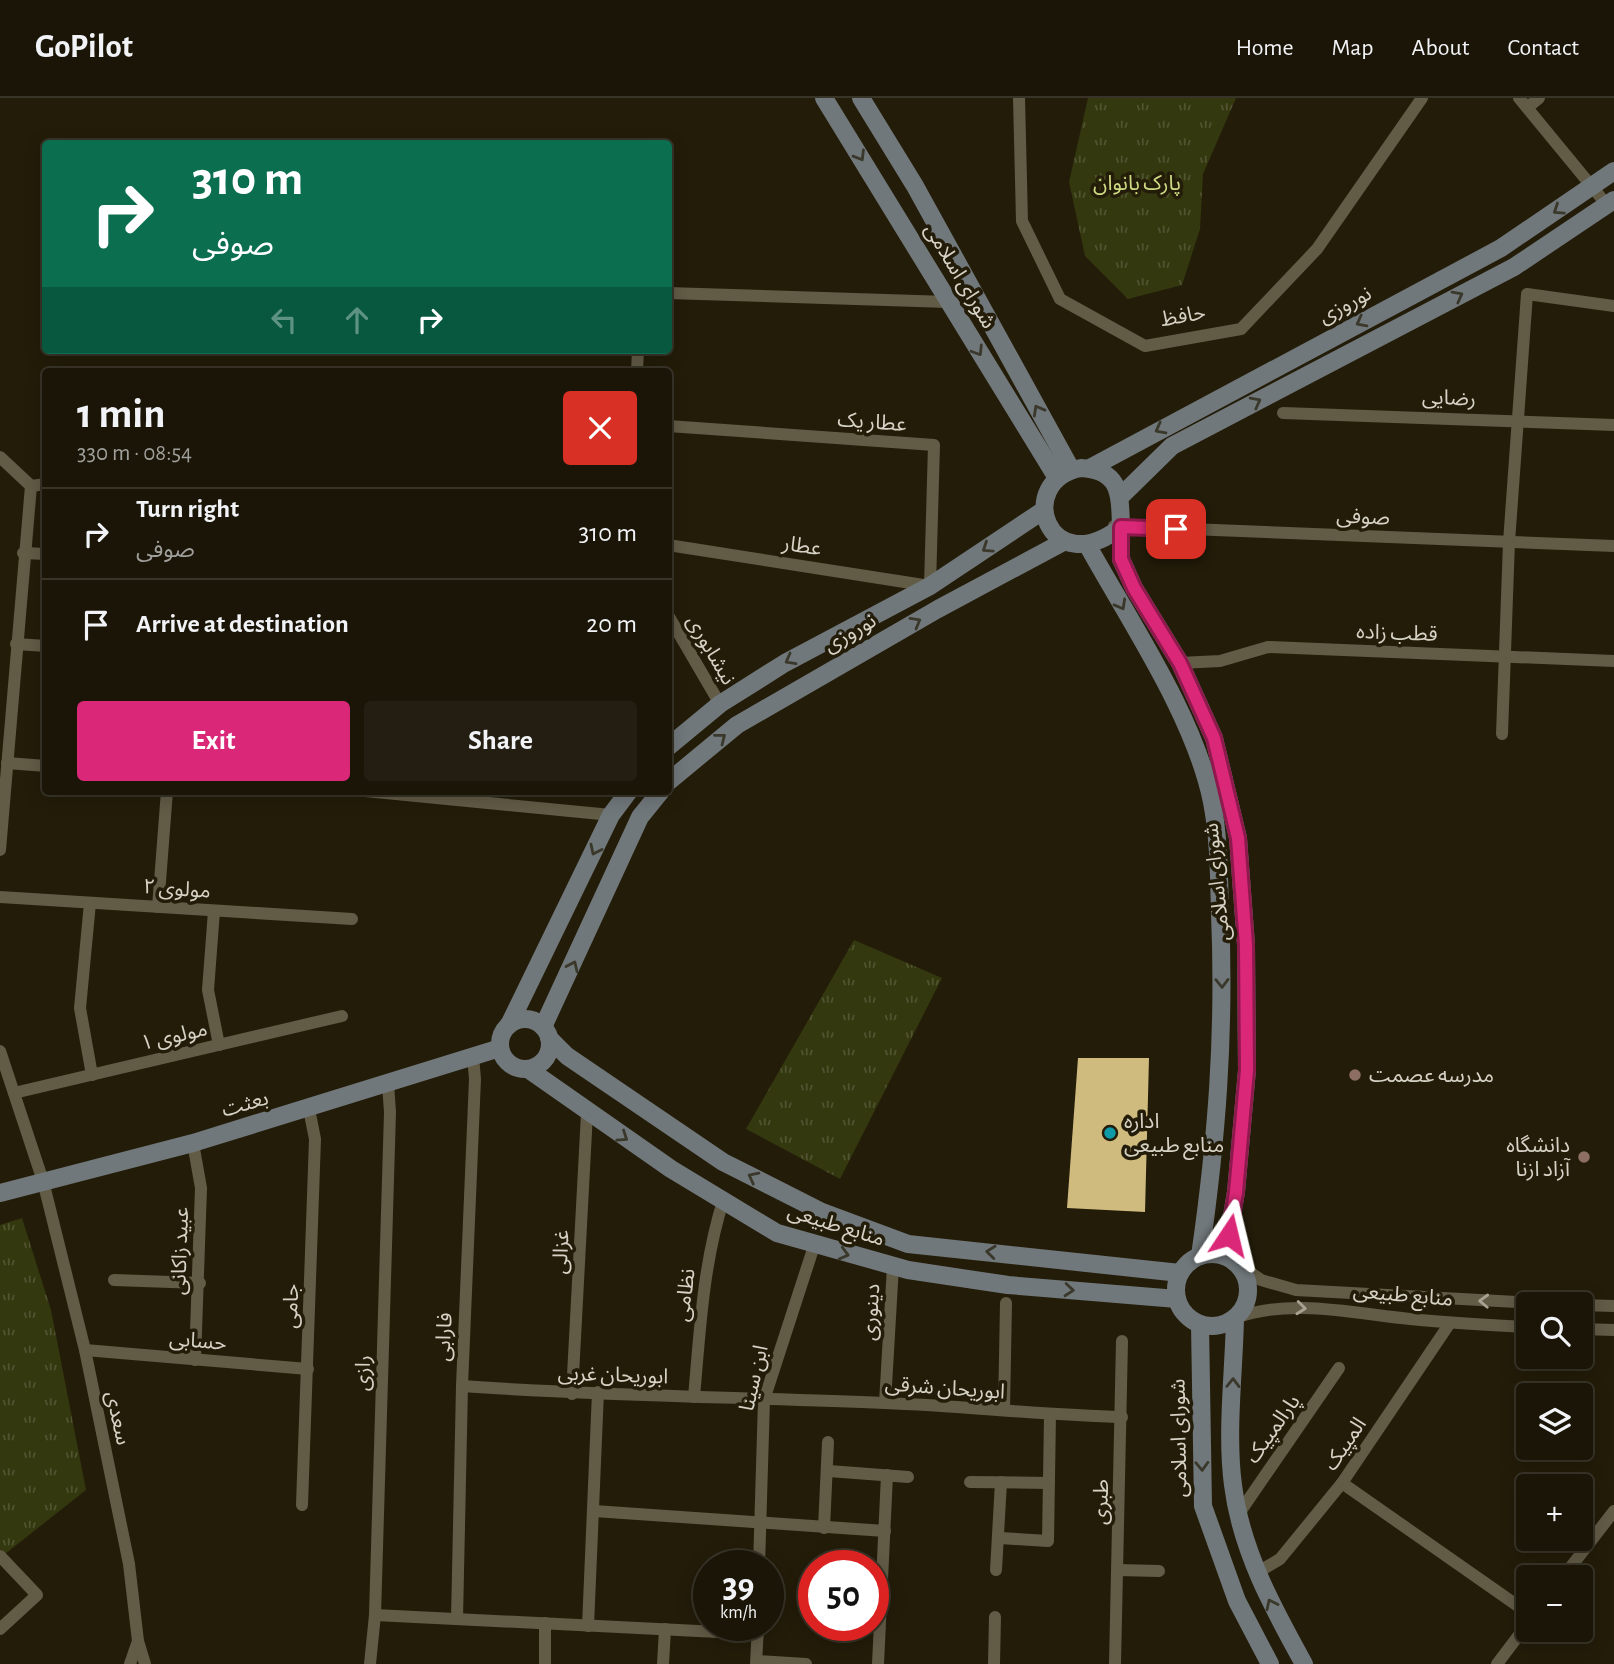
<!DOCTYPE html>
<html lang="en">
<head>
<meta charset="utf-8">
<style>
  :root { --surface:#1a1507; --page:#231e11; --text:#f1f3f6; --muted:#9f9f9b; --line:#383428; --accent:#db2777 }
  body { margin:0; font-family:"Alegreya Sans","Noto Sans Arabic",sans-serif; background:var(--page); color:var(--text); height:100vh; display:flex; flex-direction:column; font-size:26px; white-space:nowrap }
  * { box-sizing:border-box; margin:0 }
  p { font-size:23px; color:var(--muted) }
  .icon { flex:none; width:38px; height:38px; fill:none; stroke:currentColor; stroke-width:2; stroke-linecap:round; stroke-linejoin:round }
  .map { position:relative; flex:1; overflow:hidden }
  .drawer { position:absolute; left:42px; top:270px; width:630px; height:427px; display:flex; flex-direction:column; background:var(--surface); border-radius:7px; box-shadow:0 4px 18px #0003,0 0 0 2px var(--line) }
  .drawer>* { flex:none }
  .guide { position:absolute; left:42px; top:42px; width:630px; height:214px; border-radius:7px; box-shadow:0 4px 18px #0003,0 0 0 2px var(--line); background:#0b6e4f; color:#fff; overflow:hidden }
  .buttons { position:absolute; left:1516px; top:1194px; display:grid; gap:14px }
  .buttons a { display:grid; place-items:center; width:77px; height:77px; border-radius:7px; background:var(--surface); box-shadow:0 4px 18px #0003,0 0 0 2px var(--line); font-size:35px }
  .speed { position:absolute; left:693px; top:1452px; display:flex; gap:14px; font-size:35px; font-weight:700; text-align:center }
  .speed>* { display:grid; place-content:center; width:91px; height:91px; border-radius:50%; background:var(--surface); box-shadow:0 4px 18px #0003,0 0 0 2px var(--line); line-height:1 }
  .speed small { font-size:18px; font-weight:400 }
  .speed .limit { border:10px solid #d22; background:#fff; color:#111 }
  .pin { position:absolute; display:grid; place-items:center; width:60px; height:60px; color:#fff; margin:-30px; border-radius:14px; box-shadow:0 4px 10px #0006 }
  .me { position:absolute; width:77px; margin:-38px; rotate:10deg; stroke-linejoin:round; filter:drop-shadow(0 0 5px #0008) }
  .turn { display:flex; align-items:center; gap:24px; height:147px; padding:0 35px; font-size:32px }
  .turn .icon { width:91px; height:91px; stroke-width:2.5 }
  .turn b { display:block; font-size:49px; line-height:60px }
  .lanes { display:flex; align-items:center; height:66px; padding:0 35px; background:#0003; justify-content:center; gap:35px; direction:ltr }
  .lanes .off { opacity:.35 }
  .round { display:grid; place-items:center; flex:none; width:74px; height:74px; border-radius:7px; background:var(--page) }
  .overview { display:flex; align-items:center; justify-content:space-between; height:119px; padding:0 35px }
  h1 { font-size:42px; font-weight:700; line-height:52px }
  .button { display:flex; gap:14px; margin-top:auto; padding:14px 35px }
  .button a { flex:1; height:80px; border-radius:7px; background:var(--accent); color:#fff; font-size:28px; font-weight:700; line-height:80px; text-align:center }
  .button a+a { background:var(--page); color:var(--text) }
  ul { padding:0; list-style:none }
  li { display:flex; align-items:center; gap:21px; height:91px; padding:0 35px; border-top:2px solid var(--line) }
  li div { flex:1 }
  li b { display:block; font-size:26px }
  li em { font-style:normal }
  header { display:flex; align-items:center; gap:42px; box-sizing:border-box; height:98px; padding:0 35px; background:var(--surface); border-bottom:2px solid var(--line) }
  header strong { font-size:33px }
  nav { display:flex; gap:38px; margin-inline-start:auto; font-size:24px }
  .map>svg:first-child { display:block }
  .park { fill:url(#park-tufts) }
  .building { fill:#d0bb7f }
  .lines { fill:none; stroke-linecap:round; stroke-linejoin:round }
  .street { stroke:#625b46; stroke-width:12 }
  .secondary { stroke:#71787b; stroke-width:18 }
  .oneway { stroke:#3a382b }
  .oneway2 { stroke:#a8a293 }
  .route-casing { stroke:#8e194d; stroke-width:18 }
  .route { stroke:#db2777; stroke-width:12 }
  .education-dot { fill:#8d6e63; stroke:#231c09; stroke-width:2.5 }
  .culture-dot { fill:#0f9aa8; stroke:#231c09; stroke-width:2.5 }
  .labels { text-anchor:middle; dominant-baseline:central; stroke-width:7; stroke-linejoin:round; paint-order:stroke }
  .park-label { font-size:21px; fill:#cfdb83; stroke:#231c09 }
  .street-label { font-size:21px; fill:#d6d2c6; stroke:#231c09 }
  .poi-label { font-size:21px; fill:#d6d2c6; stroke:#231c09; text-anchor:start }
</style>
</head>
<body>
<header>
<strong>GoPilot</strong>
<nav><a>Home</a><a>Map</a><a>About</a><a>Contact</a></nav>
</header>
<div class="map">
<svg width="1614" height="1566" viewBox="0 0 1614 1566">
  <defs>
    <pattern id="park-tufts" width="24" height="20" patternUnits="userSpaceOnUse" patternTransform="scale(1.75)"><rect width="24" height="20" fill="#33380f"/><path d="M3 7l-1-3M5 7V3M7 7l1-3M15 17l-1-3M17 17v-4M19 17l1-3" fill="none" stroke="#505430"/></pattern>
  </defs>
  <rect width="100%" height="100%" fill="#231c09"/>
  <g class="park">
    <path d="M 1088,0 L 1236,0 L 1203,76 L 1200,131 L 1182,187 L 1128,201 L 1085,158 L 1069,84 Z"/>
    <path d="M 854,842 L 942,880 L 840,1081 L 746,1031 Z"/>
    <path d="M 22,1120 L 51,1212 L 86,1392 L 5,1456 L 0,1451 L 0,1127 Z"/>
  </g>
  <path class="building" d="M 1078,960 L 1149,960 L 1145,1114 L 1067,1110 Z"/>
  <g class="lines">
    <g class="street">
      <path d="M 1019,0 L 1022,123 L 1060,201 L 1145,248 L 1241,231 L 1317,151 L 1422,0"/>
      <path d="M 1519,0 L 1607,107"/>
      <path d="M 1528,9 L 1539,0"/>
      <path d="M 668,195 L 948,204"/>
      <path d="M 637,273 L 638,252"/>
      <path d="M 1283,315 L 1614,327"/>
      <path d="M 668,328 L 934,347 L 930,488 L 668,447"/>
      <path d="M 0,359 L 31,388"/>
      <path d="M 31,388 L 46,386"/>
      <path d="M 1114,428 L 1614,448"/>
      <path d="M 23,455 L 46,456"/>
      <path d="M 668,517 L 720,606"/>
      <path d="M 16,546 L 46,548"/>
      <path d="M 1180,565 L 1220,563 L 1268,549 L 1614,563"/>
      <path d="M 1502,636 L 1509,444 L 1527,196 L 1614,208"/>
      <path d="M 7,665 L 46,668"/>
      <path d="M 365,693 L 611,717"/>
      <path d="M 0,752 L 31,388"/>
      <path d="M 0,799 L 352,821"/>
      <path d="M 90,805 L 80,910 L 92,977"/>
      <path d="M 158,809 L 167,693"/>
      <path d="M 214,813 L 208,892 L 219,947"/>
      <path d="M 0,953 L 43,1083 L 85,1252 L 129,1466 L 138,1543 L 130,1566"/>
      <path d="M 14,995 L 342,918"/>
      <path d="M 193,1045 L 201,1090 L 195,1262"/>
      <path d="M 1237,1165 L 1261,1182 L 1296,1192 L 1552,1206"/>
      <path d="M 114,1182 L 200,1185"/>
      <path d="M 1580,1207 L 1614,1208"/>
      <path d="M 1235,1220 C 1290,1200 1352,1215 1410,1221 C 1449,1225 1488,1227 1528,1229"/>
      <path d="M 1580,1231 L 1614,1232"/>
      <path d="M 85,1252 L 308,1271"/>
      <path d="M 462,1288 C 602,1298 743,1299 885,1305 C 964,1308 1043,1317 1122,1319"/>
      <path d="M 572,1296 L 587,1015"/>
      <path d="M 694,1299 C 700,1232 703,1165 724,1100"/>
      <path d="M 885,1305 L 893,1168"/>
      <path d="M 1004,1312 L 1006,1205"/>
      <path d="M 829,1373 L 908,1379"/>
      <path d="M 970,1384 L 1049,1385"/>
      <path d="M 1342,1385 L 1528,1515"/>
      <path d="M 302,1407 L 315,1041 L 309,1011"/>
      <path d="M 594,1413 L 885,1433"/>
      <path d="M 1240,1414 L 1339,1270"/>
      <path d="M 824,1430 L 828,1344"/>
      <path d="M 1000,1440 L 1048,1443 L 1050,1317"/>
      <path d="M 0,1458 L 37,1497 L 0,1531"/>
      <path d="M 759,1468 L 764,1302 L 814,1148"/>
      <path d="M 996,1472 L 1001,1384"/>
      <path d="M 1118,1472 L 1159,1473"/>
      <path d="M 1258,1474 L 1280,1461 L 1342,1385 L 1450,1225"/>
      <path d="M 1563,1479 L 1614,1413"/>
      <path d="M 375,1517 L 758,1536"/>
      <path d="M 457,1521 L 462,1288 L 475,981 L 473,958"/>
      <path d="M 588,1528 L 598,1294"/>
      <path d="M 138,1543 L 145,1566"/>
      <path d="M 757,1563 L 806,1566"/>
      <path d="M 370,1566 L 375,1517 L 390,1014 L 388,986"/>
      <path d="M 545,1566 L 545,1525"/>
      <path d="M 663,1566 L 665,1531"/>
      <path d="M 756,1566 L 758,1528"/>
      <path d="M 878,1566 L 887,1377"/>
      <path d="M 994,1566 L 995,1519"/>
      <path d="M 1115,1566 L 1122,1243"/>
      <path d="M 1497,1566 L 1528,1525"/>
    </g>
    <g class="secondary">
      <path d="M 824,0 L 1057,380"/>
      <path d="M 861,0 L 915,88 L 1071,371"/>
      <path d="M 1081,370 C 1121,372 1120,397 1121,429 C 1048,486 1013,383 1081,370 Z"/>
      <path d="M 1090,370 L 1501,150 L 1614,73"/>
      <path d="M 1121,398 L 1172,348 L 1514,169 L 1614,102"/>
      <path d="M 1121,429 L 1121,461 L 1134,490 L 1180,565 L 1214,640 L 1238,740 L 1246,847 L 1247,972 L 1236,1094 L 1225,1158"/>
      <path d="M 1088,448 C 1130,524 1195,619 1212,704 C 1219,740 1219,779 1220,815 C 1225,935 1217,1040 1200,1158"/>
      <path d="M 668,649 L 720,606 L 785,565 L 930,488 L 1044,412"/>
      <path d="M 668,684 L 737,627 L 938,511 L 1065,443"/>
      <circle cx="525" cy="946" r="25"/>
      <path d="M 509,927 L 611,717 L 629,693"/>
      <path d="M 543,929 L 640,719 L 661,693"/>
      <path d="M 549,940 L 567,958 L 723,1064 L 822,1114 L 908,1146 L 1180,1175"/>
      <path d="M 528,971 L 671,1071 L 777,1135 L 908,1172 L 1008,1187 L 1177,1201"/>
      <path d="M 0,1095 L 193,1045 L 500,950"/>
      <circle cx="1212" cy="1192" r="36"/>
      <path d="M 1235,1220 C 1234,1273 1226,1335 1233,1387 C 1241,1452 1273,1510 1304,1566"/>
      <path d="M 1200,1226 L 1203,1408 L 1237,1503 L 1270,1566"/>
    </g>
  </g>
  <defs><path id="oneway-chevron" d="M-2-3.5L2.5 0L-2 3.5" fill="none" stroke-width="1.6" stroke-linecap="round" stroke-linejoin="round" transform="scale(1.75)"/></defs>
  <g class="oneway">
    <use href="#oneway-chevron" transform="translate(860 58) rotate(59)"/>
    <use href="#oneway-chevron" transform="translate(1558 112) rotate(146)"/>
    <use href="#oneway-chevron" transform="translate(1458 198) rotate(-28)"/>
    <use href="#oneway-chevron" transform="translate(1361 224) rotate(152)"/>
    <use href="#oneway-chevron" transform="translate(978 253) rotate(58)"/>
    <use href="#oneway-chevron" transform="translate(1256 304) rotate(-28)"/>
    <use href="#oneway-chevron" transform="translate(1038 312) rotate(-119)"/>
    <use href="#oneway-chevron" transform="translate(1160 331) rotate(152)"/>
    <use href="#oneway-chevron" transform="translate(987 450) rotate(146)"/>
    <use href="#oneway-chevron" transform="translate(1121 507) rotate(61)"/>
    <use href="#oneway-chevron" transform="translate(916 524) rotate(-30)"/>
    <use href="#oneway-chevron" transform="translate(790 562) rotate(151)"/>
    <use href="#oneway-chevron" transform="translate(721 640) rotate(-38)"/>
    <use href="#oneway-chevron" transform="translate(595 752) rotate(116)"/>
    <use href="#oneway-chevron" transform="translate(573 868) rotate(-65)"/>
    <use href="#oneway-chevron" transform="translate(1222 885) rotate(89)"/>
    <use href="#oneway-chevron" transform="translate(623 1039) rotate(34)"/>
    <use href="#oneway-chevron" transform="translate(753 1079) rotate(-153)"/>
    <use href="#oneway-chevron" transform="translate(991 1154) rotate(-174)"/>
    <use href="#oneway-chevron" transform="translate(844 1156) rotate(15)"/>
    <use href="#oneway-chevron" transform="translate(1069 1192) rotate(5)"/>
    <use href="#oneway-chevron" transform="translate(1233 1285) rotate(-89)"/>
    <use href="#oneway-chevron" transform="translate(1202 1368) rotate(88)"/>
    <use href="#oneway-chevron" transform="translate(1271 1506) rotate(-116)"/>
  </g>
  <g class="oneway2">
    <use href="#oneway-chevron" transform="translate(1484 1203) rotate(-178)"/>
    <use href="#oneway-chevron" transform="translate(1301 1210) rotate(6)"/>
  </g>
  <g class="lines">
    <g class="route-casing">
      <path id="route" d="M 1176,431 L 1121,429 L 1121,461 L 1134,490 L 1180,565 L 1214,640 L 1238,740 L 1246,847 L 1247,972 L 1236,1094 L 1229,1137"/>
    </g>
    <use href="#route" class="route"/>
  </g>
  <g class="education-dot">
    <circle cx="1355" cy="977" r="7"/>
    <circle cx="1584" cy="1059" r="7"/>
  </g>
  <circle class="culture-dot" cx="1110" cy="1035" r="7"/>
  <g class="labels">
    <g class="park-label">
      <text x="1137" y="85">پارک بانوان</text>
    </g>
    <g class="street-label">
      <text transform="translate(960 178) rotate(59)">شورای اسلامی</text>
      <text transform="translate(1345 207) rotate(-28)">نوروزی</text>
      <text transform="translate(1183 218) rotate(-10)">حافظ</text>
      <text transform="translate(1449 300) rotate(2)">رضایی</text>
      <text transform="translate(872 324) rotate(4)">عطار یک</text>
      <text transform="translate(1363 419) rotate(2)">صوفی</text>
      <text transform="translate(802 448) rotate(9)">عطار</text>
      <text transform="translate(850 535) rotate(-30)">نوروزی</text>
      <text transform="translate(1397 535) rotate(2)">قطب زاده</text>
      <text transform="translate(711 552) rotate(60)">نیشابوری</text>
      <text transform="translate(1217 784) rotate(-96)">شورای اسلامی</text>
      <text transform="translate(177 791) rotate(4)">مولوی ۲</text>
      <text transform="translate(174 938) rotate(-13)">مولوی ۱</text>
      <text transform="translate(245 1006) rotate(-16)">بعثت</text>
      <text transform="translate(836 1127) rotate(17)">منابع طبیعی</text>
      <text transform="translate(180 1153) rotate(-88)">عبید زاکانی</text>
      <text transform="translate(561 1154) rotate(-87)">غزالی</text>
      <text transform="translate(685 1197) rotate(-83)">نظامی</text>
      <text transform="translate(1403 1197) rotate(5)">منابع طبیعی</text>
      <text transform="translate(291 1208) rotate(-88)">جامی</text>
      <text transform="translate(871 1214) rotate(-86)">دینوری</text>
      <text transform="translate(444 1239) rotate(-87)">فارابی</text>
      <text transform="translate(198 1243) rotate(5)">حسابی</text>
      <text transform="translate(363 1275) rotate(-88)">رازی</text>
      <text transform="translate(613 1277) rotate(2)">ابوریحان غربی</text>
      <text transform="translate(754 1280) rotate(-77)">ابن سینا</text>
      <text transform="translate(945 1290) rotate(4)">ابوریحان شرقی</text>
      <text transform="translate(118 1320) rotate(78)">سعدی</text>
      <text transform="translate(1273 1331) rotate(-55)">پارالمپیک</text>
      <text transform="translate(1179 1340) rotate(-91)">شورای اسلامی</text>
      <text transform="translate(1345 1346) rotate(-56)">المپیک</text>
      <text transform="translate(1101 1404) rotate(-88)">طبری</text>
    </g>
    <g class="poi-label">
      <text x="1369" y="977">مدرسه عصمت</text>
      <text x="1124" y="1023">اداره<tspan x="1124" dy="24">منابع طبیعی</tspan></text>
      <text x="1570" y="1047" text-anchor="end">دانشگاه<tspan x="1570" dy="24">آزاد ازنا</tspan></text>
    </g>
  </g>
</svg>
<div class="buttons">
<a><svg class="icon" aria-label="search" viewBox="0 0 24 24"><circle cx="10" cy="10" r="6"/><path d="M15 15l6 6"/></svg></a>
<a><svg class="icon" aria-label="layers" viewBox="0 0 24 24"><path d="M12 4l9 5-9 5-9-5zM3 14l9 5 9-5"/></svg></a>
<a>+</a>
<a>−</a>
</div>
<div class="speed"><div>39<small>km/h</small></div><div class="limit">50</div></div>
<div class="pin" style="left:1176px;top:431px;background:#d93025"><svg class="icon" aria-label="arrive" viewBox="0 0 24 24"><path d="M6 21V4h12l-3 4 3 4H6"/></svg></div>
<svg class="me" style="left:1229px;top:1137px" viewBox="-20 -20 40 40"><path d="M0-17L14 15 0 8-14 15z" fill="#db2777" stroke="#fff" stroke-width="4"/></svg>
<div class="guide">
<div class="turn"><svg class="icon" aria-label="right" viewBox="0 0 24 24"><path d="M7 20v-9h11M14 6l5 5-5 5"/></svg><div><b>310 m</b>صوفی</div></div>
<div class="lanes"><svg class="icon off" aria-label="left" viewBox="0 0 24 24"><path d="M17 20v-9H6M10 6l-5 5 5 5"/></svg><svg class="icon off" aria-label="ahead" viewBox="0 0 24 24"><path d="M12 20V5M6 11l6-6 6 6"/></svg><svg class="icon" aria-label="right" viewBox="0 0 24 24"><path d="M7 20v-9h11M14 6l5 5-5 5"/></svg></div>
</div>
<section class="drawer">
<div class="overview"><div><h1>1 min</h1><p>330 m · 08:54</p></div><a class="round" style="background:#d93025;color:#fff"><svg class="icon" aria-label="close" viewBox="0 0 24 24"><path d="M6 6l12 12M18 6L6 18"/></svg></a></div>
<ul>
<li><svg class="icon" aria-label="right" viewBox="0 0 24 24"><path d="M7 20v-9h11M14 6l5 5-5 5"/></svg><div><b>Turn right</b><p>صوفی</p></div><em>310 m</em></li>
<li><svg class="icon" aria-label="arrive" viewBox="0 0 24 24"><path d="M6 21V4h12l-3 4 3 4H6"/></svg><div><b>Arrive at destination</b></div><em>20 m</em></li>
</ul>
<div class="button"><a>Exit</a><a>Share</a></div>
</section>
</div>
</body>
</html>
